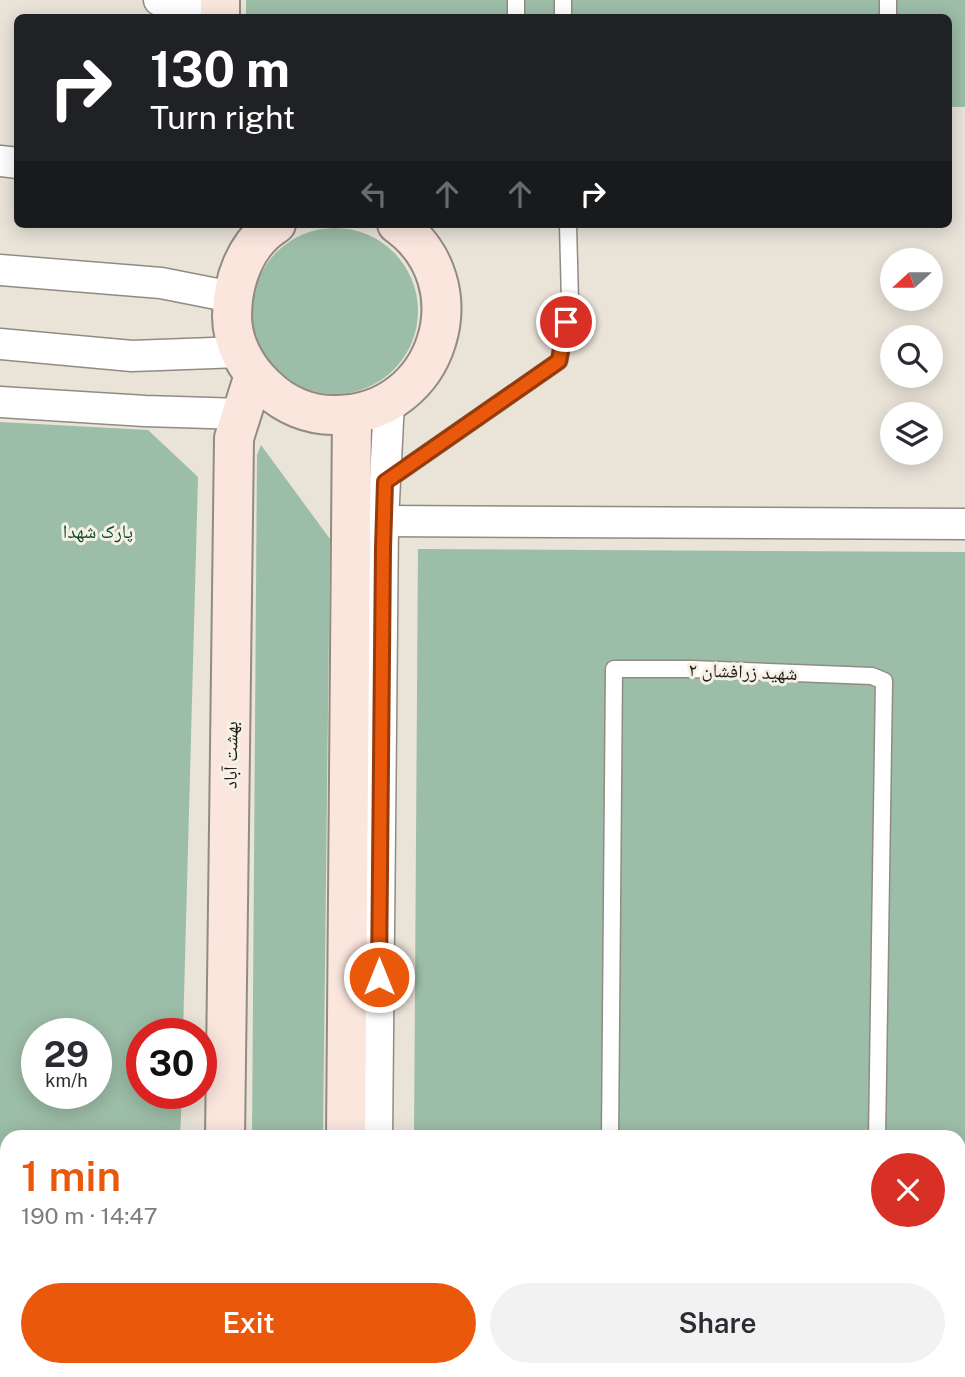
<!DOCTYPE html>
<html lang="en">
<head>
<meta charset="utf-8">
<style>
  :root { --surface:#fff; --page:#f2f2f3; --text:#2b2b33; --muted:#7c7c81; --accent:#ea580c }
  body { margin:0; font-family:"Public Sans","Noto Naskh Arabic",sans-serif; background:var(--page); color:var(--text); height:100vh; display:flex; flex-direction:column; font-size:26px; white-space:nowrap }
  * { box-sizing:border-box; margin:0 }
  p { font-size:23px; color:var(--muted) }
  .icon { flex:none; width:38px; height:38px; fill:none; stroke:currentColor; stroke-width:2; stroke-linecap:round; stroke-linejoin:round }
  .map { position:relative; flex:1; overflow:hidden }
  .drawer { position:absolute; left:0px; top:1130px; width:966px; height:247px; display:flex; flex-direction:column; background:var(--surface); border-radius:21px 21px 0 0; box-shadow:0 4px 18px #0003 }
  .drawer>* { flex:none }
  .banner { position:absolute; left:14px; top:14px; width:938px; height:214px; border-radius:10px; box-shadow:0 4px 18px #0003; background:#202124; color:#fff; overflow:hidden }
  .needle { width:46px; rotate:249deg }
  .tools { position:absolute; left:880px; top:248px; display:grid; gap:14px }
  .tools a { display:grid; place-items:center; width:63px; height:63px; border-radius:50%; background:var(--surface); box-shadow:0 4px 18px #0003; font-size:35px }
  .speed { position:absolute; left:21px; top:1018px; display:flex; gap:14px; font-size:35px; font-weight:700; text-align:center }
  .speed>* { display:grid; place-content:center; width:91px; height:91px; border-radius:50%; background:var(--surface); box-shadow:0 4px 18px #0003; line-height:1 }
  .speed small { font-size:18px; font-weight:400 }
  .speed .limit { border:10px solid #d22; background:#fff; color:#111 }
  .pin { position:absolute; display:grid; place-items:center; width:60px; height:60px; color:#fff; margin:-30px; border:4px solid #fff; border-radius:50%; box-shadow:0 2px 7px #0007 }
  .me { position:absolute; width:77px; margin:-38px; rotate:0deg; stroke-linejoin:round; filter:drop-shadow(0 0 5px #0008) }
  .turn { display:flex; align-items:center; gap:24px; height:147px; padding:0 21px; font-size:32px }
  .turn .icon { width:91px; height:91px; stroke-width:2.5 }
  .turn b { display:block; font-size:49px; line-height:60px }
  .lanes { display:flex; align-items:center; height:66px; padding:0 21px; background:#0003; justify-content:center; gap:35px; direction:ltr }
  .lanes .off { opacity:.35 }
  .round { display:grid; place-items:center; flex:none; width:74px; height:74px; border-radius:37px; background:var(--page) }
  .overview { display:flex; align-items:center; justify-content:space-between; height:119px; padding:0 21px }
  h1 { font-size:42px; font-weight:600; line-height:52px; color:var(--accent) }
  .cta { display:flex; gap:14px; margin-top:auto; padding:14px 21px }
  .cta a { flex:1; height:80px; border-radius:42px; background:var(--accent); color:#fff; font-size:28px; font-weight:600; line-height:80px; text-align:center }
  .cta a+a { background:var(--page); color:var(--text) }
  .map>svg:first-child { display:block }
  .green { fill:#9cbda7; fill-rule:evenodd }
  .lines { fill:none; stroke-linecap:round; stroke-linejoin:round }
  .lane-casing { stroke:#918b81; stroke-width:19 }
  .street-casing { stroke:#918b81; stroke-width:33 }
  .secondary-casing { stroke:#918b81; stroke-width:42 }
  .lane { stroke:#fff; stroke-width:16 }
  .street { stroke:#fff; stroke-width:30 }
  .secondary { stroke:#fbe6de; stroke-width:38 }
  .route-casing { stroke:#983908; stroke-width:18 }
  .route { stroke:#ea580c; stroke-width:12 }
  .labels { text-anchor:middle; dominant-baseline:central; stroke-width:6; stroke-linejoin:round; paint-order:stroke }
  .park-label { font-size:19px; fill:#084c2c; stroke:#f6f0e5 }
  .street-label { font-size:19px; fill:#201e1a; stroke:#f6f0e5 }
</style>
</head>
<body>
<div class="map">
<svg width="965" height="1377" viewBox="0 0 965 1377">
  <rect width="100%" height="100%" fill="#e9e3d8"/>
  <g class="green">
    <path d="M 246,0 L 965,0 L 965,107 L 949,107 L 948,18 L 246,18 Z"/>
    <circle cx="335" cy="311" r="83"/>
    <path d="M 0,422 L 148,430 L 198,477 L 183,1034 L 142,1034 L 142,1094 L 182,1094 L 180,1137 L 7,1138 L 7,1370 L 177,1370 L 177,1377 L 0,1377 ZM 37,1034 L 96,1034 L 96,1094 L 37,1094 Z"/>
    <path d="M 261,445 L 330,539 L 323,1137 L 252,1137 L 257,455 Z"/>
    <path d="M 418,549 L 965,552 L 965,1377 L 413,1377 L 413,1370 L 959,1370 L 959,1138 L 414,1137 Z"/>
    <rect x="251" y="1370" width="69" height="7"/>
  </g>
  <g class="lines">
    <g class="lane-casing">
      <g id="lane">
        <path d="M 563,0 L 563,18"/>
        <path d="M 516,18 L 516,0"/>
        <path d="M 888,18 L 888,0"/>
        <path d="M 385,482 L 559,361 L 570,302 L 568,224"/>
        <path d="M 610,1138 L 614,669 L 691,669 L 872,676 L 884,681 L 877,1138"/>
        <path d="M 608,1377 L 608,1370"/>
        <path d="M 872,1377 L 873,1370"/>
      </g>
    </g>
    <g class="street-casing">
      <g id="street">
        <path d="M 159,0 L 220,9"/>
        <path d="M 0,161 L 18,163"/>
        <path d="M 0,270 L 161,283 L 232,297"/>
        <path d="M 0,344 L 132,356 L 240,352"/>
        <path d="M 0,402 L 145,411 L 242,414"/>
        <path d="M 383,521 L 965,524"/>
        <path d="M 377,1138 L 383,521 L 389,401"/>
        <path d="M 375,1377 L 375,1370"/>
      </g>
    </g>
    <g class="secondary-casing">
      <g id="secondary">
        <path d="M 220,0 L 220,18"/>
        <path d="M 276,224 C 245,243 232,282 232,316 C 232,343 246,368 265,386 C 284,405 310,416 337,415 C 439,414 480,283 397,224"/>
        <path d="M 225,1138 L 234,438 L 254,375"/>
        <path d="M 346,1138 L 352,415"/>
        <path d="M 222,1377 L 222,1370"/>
        <path d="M 344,1377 L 345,1370"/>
      </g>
    </g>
    <use href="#lane" class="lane"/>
    <use href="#street" class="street"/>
    <use href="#secondary" class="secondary"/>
  </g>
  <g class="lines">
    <g class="route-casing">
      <path id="route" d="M 379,977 L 383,548 L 385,482 L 559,361 L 566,322"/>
    </g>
    <use href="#route" class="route"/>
  </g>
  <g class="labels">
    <g class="park-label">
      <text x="98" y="531">پارک شهدا</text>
    </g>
    <g class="street-label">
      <text transform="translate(743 671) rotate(2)">شهید زرافشان ۲</text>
      <text transform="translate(230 755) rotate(-89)">بهشت آباد</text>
    </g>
  </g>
</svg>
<div class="tools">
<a><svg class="needle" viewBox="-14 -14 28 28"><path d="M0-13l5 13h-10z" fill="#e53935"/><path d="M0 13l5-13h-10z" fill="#7c7c81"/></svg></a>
<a><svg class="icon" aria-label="search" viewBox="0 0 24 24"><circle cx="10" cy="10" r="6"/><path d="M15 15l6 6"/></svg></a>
<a><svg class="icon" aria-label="layers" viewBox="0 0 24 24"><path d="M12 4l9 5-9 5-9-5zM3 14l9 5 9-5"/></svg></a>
</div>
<div class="speed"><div>29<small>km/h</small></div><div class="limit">30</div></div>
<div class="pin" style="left:566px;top:322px;background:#d93025"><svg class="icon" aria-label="arrive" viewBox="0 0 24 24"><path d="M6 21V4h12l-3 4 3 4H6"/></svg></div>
<svg class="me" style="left:379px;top:977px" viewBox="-20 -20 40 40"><circle r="17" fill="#ea580c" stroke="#fff" stroke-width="3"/><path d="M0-11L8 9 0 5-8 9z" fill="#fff"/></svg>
<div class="banner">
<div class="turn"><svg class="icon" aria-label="right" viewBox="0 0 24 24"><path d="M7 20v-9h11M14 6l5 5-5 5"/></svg><div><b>130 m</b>Turn right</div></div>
<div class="lanes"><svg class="icon off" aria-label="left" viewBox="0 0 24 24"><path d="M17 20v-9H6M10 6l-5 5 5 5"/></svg><svg class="icon off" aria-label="ahead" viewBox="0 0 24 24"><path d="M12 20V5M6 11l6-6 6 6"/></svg><svg class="icon off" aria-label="ahead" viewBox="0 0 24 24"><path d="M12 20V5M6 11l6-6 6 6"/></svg><svg class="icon" aria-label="right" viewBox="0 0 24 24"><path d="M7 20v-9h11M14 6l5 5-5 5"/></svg></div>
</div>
<section class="drawer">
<div class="overview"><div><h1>1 min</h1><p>190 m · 14:47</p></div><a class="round" style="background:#d93025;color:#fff"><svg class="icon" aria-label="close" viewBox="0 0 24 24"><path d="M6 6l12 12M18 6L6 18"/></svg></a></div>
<div class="cta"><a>Exit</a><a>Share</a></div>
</section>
</div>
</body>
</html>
